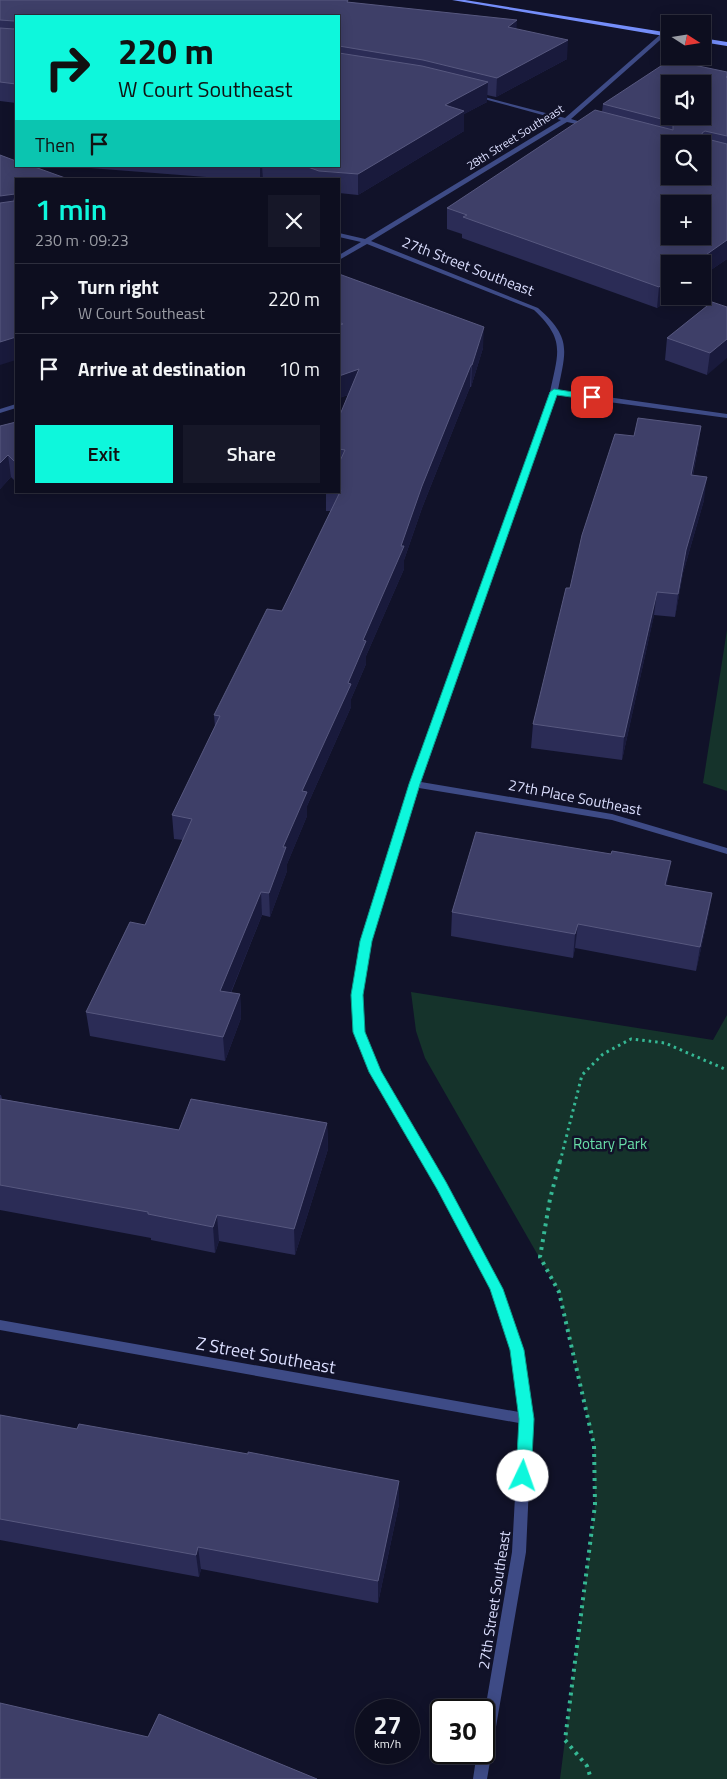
<!DOCTYPE html>
<html lang="en">
<head>
<meta charset="utf-8">
<style>
  :root { --surface:#0d0e1f; --page:#161728; --text:#f1f3f6; --muted:#9a9ca4; --line:#2d2e3d; --accent:#0ef7dc }
  body { margin:0; font-family:"Titillium Web",sans-serif; background:var(--page); color:var(--text); height:100vh; display:flex; flex-direction:column; font-size:19px; white-space:nowrap }
  * { box-sizing:border-box; margin:0 }
  p { font-size:16px; color:var(--muted) }
  .icon { flex:none; width:28px; height:28px; fill:none; stroke:currentColor; stroke-width:2; stroke-linecap:round; stroke-linejoin:round }
  .map { position:relative; flex:1; overflow:hidden }
  .details { position:absolute; left:15px; top:178px; width:325px; height:315px; display:flex; flex-direction:column; background:var(--surface); border-radius:0px; box-shadow:0 2px 12px #0003,0 0 0 1px var(--line) }
  .details>* { flex:none }
  .banner { position:absolute; left:15px; top:15px; width:325px; height:152px; border-radius:0px; box-shadow:0 2px 12px #0003,0 0 0 1px var(--line); background:#0ef7dc; color:#111; overflow:hidden }
  .needle { width:32px; rotate:102deg }
  .buttons { position:absolute; left:661px; top:15px; display:grid; gap:10px }
  .buttons a { display:grid; place-items:center; width:50px; height:50px; border-radius:0px; background:var(--surface); box-shadow:0 2px 12px #0003,0 0 0 1px var(--line); font-size:25px }
  .speed { position:absolute; left:355px; top:1699px; display:flex; gap:10px; font-size:25px; font-weight:700; text-align:center }
  .speed>* { display:grid; place-content:center; width:65px; height:65px; border-radius:50%; background:var(--surface); box-shadow:0 2px 12px #0003,0 0 0 1px var(--line); line-height:1 }
  .speed small { font-size:12px; font-weight:400 }
  .speed .limit { border:2px solid #111; border-radius:8px; background:#fff; color:#111 }
  .pin { position:absolute; display:grid; place-items:center; width:42px; height:42px; color:#fff; margin:-21px; border-radius:10px; box-shadow:0 2px 8px #0006 }
  .me { position:absolute; width:55px; margin:-28px; rotate:3deg; stroke-linejoin:round; filter:drop-shadow(0 0 4px #0008) }
  .turn { display:flex; align-items:center; gap:18px; height:105px; padding:0 20px; font-size:22px }
  .turn .icon { width:65px; height:65px; stroke-width:2.5 }
  .turn b { display:block; font-size:35px; line-height:42px }
  .then { display:flex; align-items:center; height:48px; padding:0 20px; background:#0003; gap:10px; font-size:19px }
  .round { display:grid; place-items:center; flex:none; width:52px; height:52px; border-radius:0px; background:var(--page) }
  .headline { display:flex; align-items:center; justify-content:space-between; height:85px; padding:0 20px }
  h1 { font-size:30px; font-weight:600; line-height:38px; color:var(--accent) }
  .primary-button { display:flex; gap:10px; margin-top:auto; padding:10px 20px }
  .primary-button a { flex:1; height:58px; border-radius:0px; background:var(--accent); color:#111; font-size:20px; font-weight:600; line-height:58px; text-align:center }
  .primary-button a+a { background:var(--page); color:var(--text) }
  ul { padding:0; list-style:none }
  li { display:flex; align-items:center; gap:15px; height:70px; padding:0 20px; border-top:1px solid var(--line) }
  li div { flex:1 }
  li b { display:block; font-size:19px }
  li em { font-style:normal }
  .map>svg:first-child { display:block }
  .green { fill:#15332b }
  .lines { fill:none; stroke-linecap:round; stroke-linejoin:round }
  .path-far1 { stroke:#35b894; stroke-width:3; stroke-dasharray:2.5 4; stroke-linecap:butt }
  .path { stroke:#35b894; stroke-width:4; stroke-dasharray:3 5; stroke-linecap:butt }
  .street { fill:#3e4b86; fill-rule:evenodd }
  .secondary { fill:#758efa; fill-rule:evenodd }
  .wall { fill:#2b2c56 }
  .shaded-wall { fill:#191a3c }
  .building { fill:#3e3f68; stroke:#57587f; fill-rule:evenodd }
  .route { fill:#0ef7dc; stroke:#09a18f }
  .labels { text-anchor:middle; dominant-baseline:central; stroke-width:5; stroke-linejoin:round; paint-order:stroke }
  .far-street-label { font-size:12px; fill:#dbdefe; stroke:#111229 }
  .street-label { font-size:15px; fill:#dbdefe; stroke:#111229 }
  .park-label { font-size:15px; fill:#68dda7; stroke:#111229 }
  .near-street-label { font-size:18px; fill:#dbdefe; stroke:#111229 }
</style>
</head>
<body>
<div class="map">
<svg width="727" height="1779" viewBox="0 0 727 1779">
  <rect width="100%" height="100%" fill="#111229"/>
  <g class="green">
    <path d="M 727,630 L 727,791 L 703,783 Z"/>
    <path d="M 411,992 L 713,1040 L 727,1015 L 727,1779 L 560,1779 L 595,1505 L 594,1445 L 559,1292 L 425,1058 L 416,1031 Z"/>
  </g>
  <g class="lines">
    <path class="path-far1" d="M 560,1162 L 582,1075 L 603,1054 L 631,1039 L 665,1043 L 727,1070"/>
    <path class="path" d="M 560,1161 L 550,1199 L 540,1257 L 559,1292 L 594,1445 L 595,1505 L 565,1740 L 587,1766 L 591,1779"/>
    <g class="street">
      <path d="M 662,33 L 667,34 L 571,119 L 591,125 L 591,127 L 567,122 L 371,241 L 538,308 C 572,338 566,350 558,390 L 727,414 L 727,418 L 557,395 L 421,782 L 612,814 L 727,848 L 727,854 L 612,820 L 419,788 L 371,941 L 362,995 L 364,1032 L 380,1070 L 445,1183 L 501,1285 L 523,1350 L 532,1419 L 526,1552 L 487,1779 L 473,1779 L 477,1752 L 484,1752 L 484,1716 L 512,1552 L 519,1423 L 0,1330 L 0,1320 L 519,1412 L 511,1350 L 491,1290 L 437,1189 L 370,1071 L 354,1032 L 352,995 L 361,941 L 410,784 L 550,392 C 558,353 566,340 534,310 L 367,244 L 339,260 L 339,255 L 361,242 L 339,237 L 339,233 L 365,239 L 561,120 L 473,96 L 473,94 L 565,118 Z"/>
      <path d="M 16,404 L 16,408 L 0,413 L 0,409 Z"/>
    </g>
    <g class="secondary">
      <path d="M 452,0 L 465,0 L 670,33 L 670,37 Z"/>
      <path d="M 702,38 L 727,42 L 727,46 L 702,42 Z"/>
    </g>
  </g>
  <g class="wall">
    <path d="M 0,0 L 349,2 L 517,29 L 567,59 L 496,97 L 487,95 L 487,102 L 464,114 L 464,131 L 358,195 L 339,193 L 339,179 L 232,179 L 64,166 L 339,166 L 339,16 L 16,16 L 16,103 L 0,101 Z"/>
    <path d="M 727,72 L 727,259 L 702,276 L 702,264 L 670,296 L 674,296 L 657,308 L 462,238 L 462,234 L 447,229 L 447,208 L 602,112 L 603,104 Z"/>
    <path d="M 339,274 L 483,348 L 471,387 L 470,387 L 422,508 L 404,560 L 404,569 L 366,656 L 366,664 L 351,699 L 351,707 L 307,806 L 307,816 L 287,864 L 287,871 L 270,917 L 262,915 L 231,993 L 240,994 L 241,1018 L 225,1061 L 90,1036 L 86,1012 L 145,925 L 183,840 L 174,839 L 172,815 L 215,727 L 214,715 L 282,611 L 331,511 L 326,511 L 326,491 L 339,491 L 339,417 L 348,395 L 339,398 Z"/>
    <path d="M 727,307 L 707,375 L 665,360 L 667,338 Z"/>
    <path d="M 16,422 L 16,482 L 11,477 L 0,489 L 0,426 Z"/>
    <path d="M 701,426 L 698,448 L 693,475 L 704,500 L 683,573 L 675,617 L 654,615 L 622,760 L 531,748 L 533,724 L 570,588 L 634,436 Z"/>
    <path d="M 667,885 L 712,893 L 708,917 L 696,971 L 575,948 L 573,958 L 451,936 L 452,912 Z"/>
    <path d="M 0,1095 L 1,1095 L 2,1099 L 179,1130 L 327,1123 L 328,1149 L 295,1255 L 219,1241 L 215,1253 L 151,1240 L 151,1238 L 0,1210 Z"/>
    <path d="M 0,1415 L 77,1429 L 399,1481 L 399,1504 L 378,1603 L 201,1569 L 199,1577 L 0,1540 Z"/>
  </g>
  <g class="shaded-wall">
    <path d="M 517,20 L 516,39 L 508,27 Z"/>
    <path d="M 568,40 L 567,59 L 496,97 L 497,78 Z"/>
    <path d="M 488,82 L 487,102 L 464,114 L 464,131 L 358,195 L 358,174 L 445,105 Z"/>
    <path d="M 260,166 L 262,166 L 263,179 L 260,179 Z"/>
    <path d="M 15,194 L 16,207 L 0,217 L 0,196 Z"/>
    <path d="M 727,240 L 727,259 L 702,276 L 702,264 L 693,264 Z"/>
    <path d="M 670,279 L 670,296 L 674,296 L 657,308 L 659,287 Z"/>
    <path d="M 484,327 L 483,348 L 471,387 L 472,365 Z"/>
    <path d="M 16,337 L 16,360 L 0,365 L 0,342 Z"/>
    <path d="M 727,339 L 727,358 L 707,375 L 710,353 Z"/>
    <path d="M 471,365 L 470,387 L 422,508 L 404,560 L 404,569 L 366,656 L 366,664 L 351,699 L 351,707 L 307,806 L 307,816 L 287,864 L 287,871 L 270,917 L 269,893 L 283,847 L 302,791 L 348,683 L 363,640 L 401,546 L 422,486 Z"/>
    <path d="M 359,369 L 359,391 L 339,398 L 339,376 Z"/>
    <path d="M 701,426 L 698,448 L 688,498 L 691,475 Z"/>
    <path d="M 8,455 L 11,477 L 0,489 L 0,463 Z"/>
    <path d="M 707,477 L 704,500 L 683,573 L 675,617 L 678,594 L 686,550 Z"/>
    <path d="M 657,592 L 654,615 L 622,760 L 624,737 Z"/>
    <path d="M 671,861 L 667,885 L 662,909 L 665,885 Z"/>
    <path d="M 261,892 L 262,915 L 222,1014 L 220,991 Z"/>
    <path d="M 712,893 L 708,917 L 696,971 L 700,947 Z"/>
    <path d="M 578,924 L 575,948 L 573,958 L 575,934 Z"/>
    <path d="M 240,994 L 241,1018 L 225,1061 L 223,1037 Z"/>
    <path d="M 327,1123 L 328,1149 L 295,1255 L 294,1229 Z"/>
    <path d="M 217,1215 L 219,1241 L 215,1253 L 213,1227 Z"/>
    <path d="M 399,1481 L 399,1504 L 378,1603 L 378,1581 Z"/>
    <path d="M 198,1547 L 201,1569 L 199,1577 L 196,1555 Z"/>
  </g>
  <g class="building">
    <path d="M 0,0 L 348,0 L 347,2 L 517,20 L 508,27 L 568,40 L 497,78 L 423,60 L 339,46 L 339,16 L 16,16 L 16,84 L 0,82 L 0,28 L 14,29 L 16,23 L 14,21 L 0,20 Z"/>
    <path d="M 339,53 L 422,66 L 488,82 L 445,105 L 464,111 L 358,174 L 319,171 L 305,166 L 339,166 Z"/>
    <path d="M 670,60 L 727,72 L 727,76 L 726,77 L 727,78 L 727,136 L 705,131 L 702,133 L 703,138 L 727,144 L 727,240 L 693,264 L 670,264 L 670,279 L 659,287 L 463,217 L 467,215 L 447,208 L 595,110 L 673,130 L 673,122 L 603,104 ZM 670,84 L 702,84 L 702,116 L 670,116 ZM 670,144 L 702,144 L 702,176 L 670,176 ZM 670,204 L 702,204 L 702,236 L 670,236 Z"/>
    <path d="M 0,155 L 16,161 L 16,166 L 32,166 L 68,179 L 16,179 L 16,337 L 0,342 L 0,203 L 14,201 L 15,194 L 0,196 Z"/>
    <path d="M 339,274 L 484,327 L 472,365 L 471,365 L 422,486 L 401,546 L 404,546 L 363,640 L 366,641 L 348,683 L 351,684 L 302,791 L 307,792 L 283,847 L 286,847 L 269,893 L 261,892 L 220,991 L 240,994 L 223,1037 L 86,1012 L 130,922 L 145,925 L 192,819 L 172,815 L 220,716 L 214,715 L 267,609 L 282,611 L 341,490 L 339,490 L 339,463 L 345,450 L 339,449 L 339,417 L 359,369 L 339,376 L 339,325 L 343,324 L 339,322 Z"/>
    <path d="M 712,302 L 727,307 L 727,339 L 710,353 L 667,338 Z"/>
    <path d="M 638,418 L 701,426 L 691,475 L 707,477 L 686,550 L 678,594 L 657,592 L 624,737 L 533,724 L 566,588 L 570,588 L 582,535 L 615,434 L 634,436 Z"/>
    <path d="M 16,422 L 16,463 L 8,455 L 0,463 L 0,426 Z"/>
    <path d="M 476,832 L 611,854 L 612,851 L 671,861 L 665,885 L 712,893 L 700,947 L 578,924 L 575,934 L 452,912 Z"/>
    <path d="M 0,1099 L 179,1130 L 191,1099 L 327,1123 L 294,1229 L 217,1215 L 213,1227 L 148,1214 L 148,1212 L 0,1185 Z"/>
    <path d="M 0,1415 L 77,1429 L 79,1424 L 248,1454 L 248,1452 L 399,1481 L 378,1581 L 198,1547 L 196,1555 L 0,1519 Z"/>
    <path d="M 0,1703 L 148,1737 L 159,1714 L 317,1779 L 0,1779 Z"/>
  </g>
  <path class="route" d="M 554,389 L 592,395 L 597,397 L 592,400 L 557,395 L 420,784 L 372,941 L 363,995 L 365,1032 L 381,1071 L 446,1182 L 503,1289 L 524,1350 L 534,1419 L 531,1476 L 528,1481 L 523,1483 L 518,1481 L 516,1476 L 519,1419 L 510,1350 L 490,1289 L 437,1189 L 369,1072 L 353,1032 L 351,995 L 360,941 L 409,784 L 550,392 Z"/>
  <g class="labels">
    <g class="far-street-label">
      <text transform="translate(515 137) rotate(-32)">28th Street Southeast</text>
    </g>
    <g class="street-label">
      <text transform="translate(468 266) rotate(21)">27th Street Southeast</text>
      <text transform="translate(575 797) rotate(11)">27th Place Southeast</text>
      <text transform="translate(494 1600) rotate(-81)">27th Street Southeast</text>
    </g>
    <g class="park-label">
      <text x="610" y="1143">Rotary Park</text>
    </g>
    <g class="near-street-label">
      <text transform="translate(266 1355) rotate(10)">Z Street Southeast</text>
    </g>
  </g>
</svg>
<div class="buttons">
<a><svg class="needle" viewBox="-14 -14 28 28"><path d="M0-13l5 13h-10z" fill="#e53935"/><path d="M0 13l5-13h-10z" fill="#9a9ca4"/></svg></a>
<a><svg class="icon" aria-label="sound" viewBox="0 0 24 24"><path d="M4 9h4l5-4v14l-5-4H4zM17 9q2 3 0 6"/></svg></a>
<a><svg class="icon" aria-label="search" viewBox="0 0 24 24"><circle cx="10" cy="10" r="6"/><path d="M15 15l6 6"/></svg></a>
<a>+</a>
<a>−</a>
</div>
<div class="speed"><div>27<small>km/h</small></div><div class="limit">30</div></div>
<div class="pin" style="left:592px;top:397px;background:#d93025"><svg class="icon" aria-label="arrive" viewBox="0 0 24 24"><path d="M6 21V4h12l-3 4 3 4H6"/></svg></div>
<svg class="me" style="left:523px;top:1476px" viewBox="-20 -20 40 40"><circle r="19" fill="#fff"/><path d="M0-13L10 11 0 6-10 11z" fill="#0ef7dc"/></svg>
<div class="banner">
<div class="turn"><svg class="icon" aria-label="right" viewBox="0 0 24 24"><path d="M7 20v-9h11M14 6l5 5-5 5"/></svg><div><b>220 m</b>W Court Southeast</div></div>
<div class="then">Then<svg class="icon" aria-label="arrive" viewBox="0 0 24 24"><path d="M6 21V4h12l-3 4 3 4H6"/></svg></div>
</div>
<section class="details">
<div class="headline"><div><h1>1 min</h1><p>230 m · 09:23</p></div><a class="round"><svg class="icon" aria-label="close" viewBox="0 0 24 24"><path d="M6 6l12 12M18 6L6 18"/></svg></a></div>
<ul>
<li><svg class="icon" aria-label="right" viewBox="0 0 24 24"><path d="M7 20v-9h11M14 6l5 5-5 5"/></svg><div><b>Turn right</b><p>W Court Southeast</p></div><em>220 m</em></li>
<li><svg class="icon" aria-label="arrive" viewBox="0 0 24 24"><path d="M6 21V4h12l-3 4 3 4H6"/></svg><div><b>Arrive at destination</b></div><em>10 m</em></li>
</ul>
<div class="primary-button"><a>Exit</a><a>Share</a></div>
</section>
</div>
</body>
</html>
